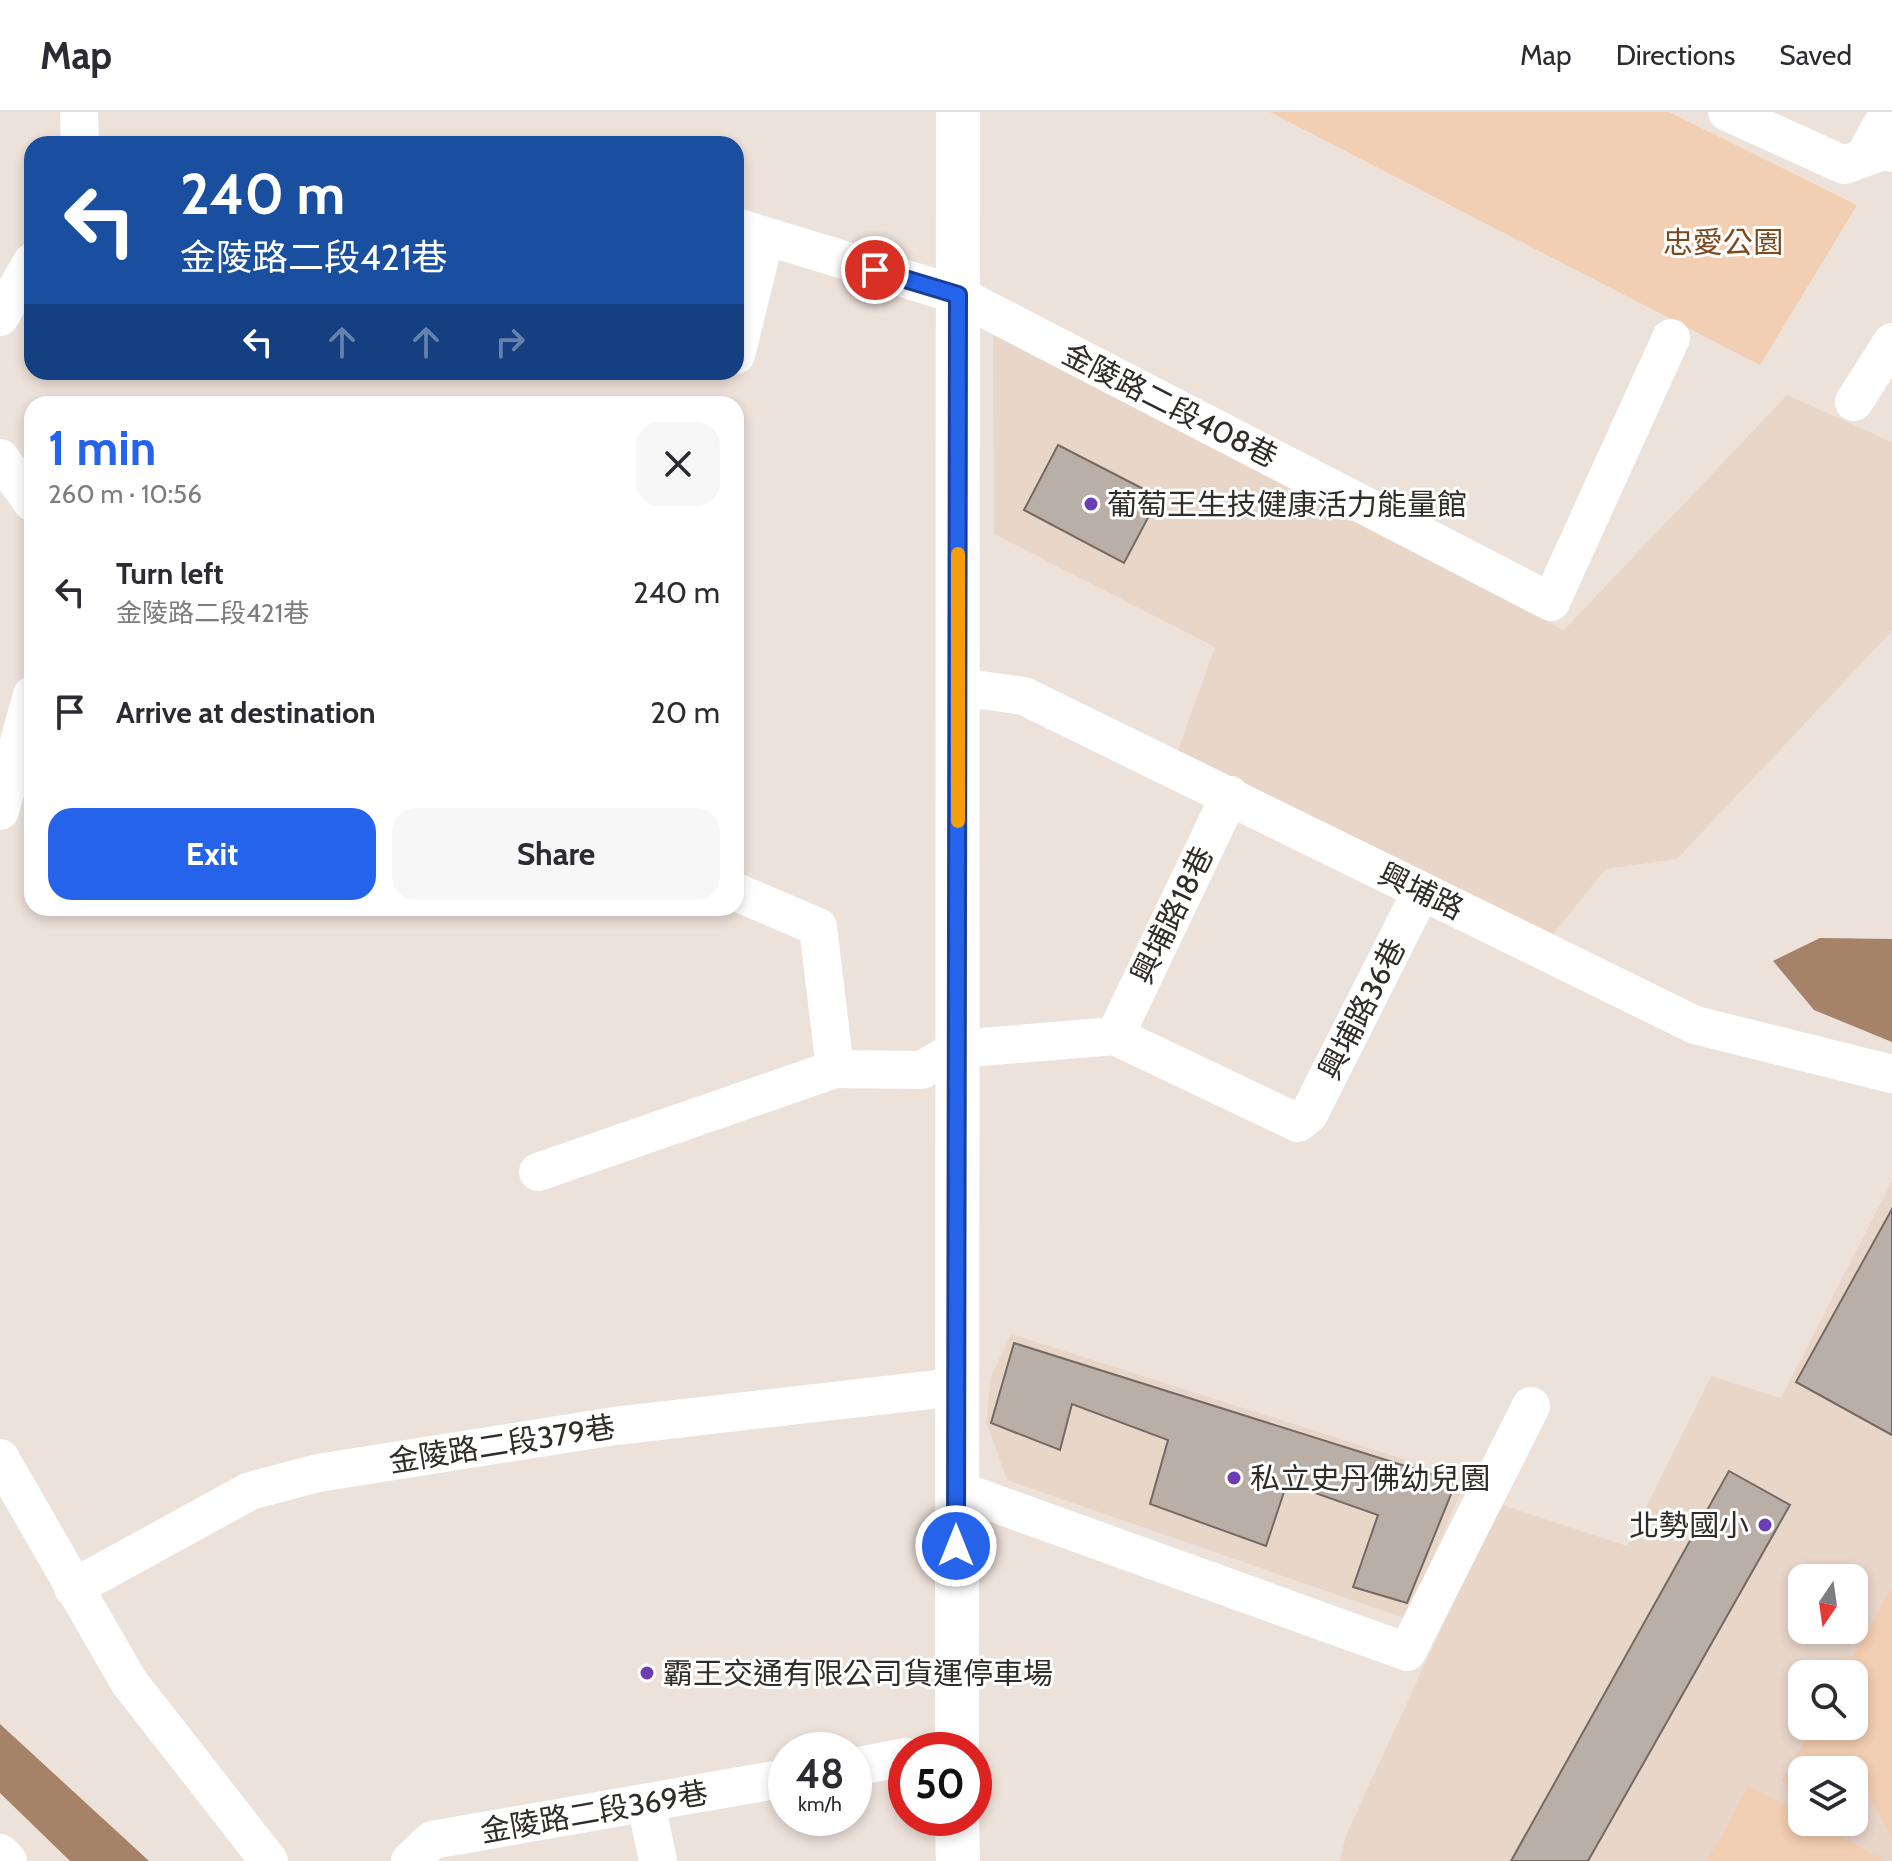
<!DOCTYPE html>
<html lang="en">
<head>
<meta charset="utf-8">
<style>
  :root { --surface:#fff; --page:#f7f7f7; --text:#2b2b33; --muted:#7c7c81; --line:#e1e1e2; --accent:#2563eb }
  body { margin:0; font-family:Cabin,"Noto Sans TC",sans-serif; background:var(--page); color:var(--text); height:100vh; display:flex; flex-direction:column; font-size:30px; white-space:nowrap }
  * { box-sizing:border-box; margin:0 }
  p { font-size:26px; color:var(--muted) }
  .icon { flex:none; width:44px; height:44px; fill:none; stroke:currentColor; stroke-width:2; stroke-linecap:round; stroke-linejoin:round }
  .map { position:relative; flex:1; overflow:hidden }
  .sheet { position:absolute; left:24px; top:284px; width:720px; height:520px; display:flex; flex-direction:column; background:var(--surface); border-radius:24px; box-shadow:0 4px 12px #0003 }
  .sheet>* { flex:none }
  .top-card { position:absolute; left:24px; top:24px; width:720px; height:244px; border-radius:24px; box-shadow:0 4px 12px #0003; background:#1a4fa0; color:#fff; overflow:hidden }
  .needle { width:52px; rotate:193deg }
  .tools { position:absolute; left:1788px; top:1452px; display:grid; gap:16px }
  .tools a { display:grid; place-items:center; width:80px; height:80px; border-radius:16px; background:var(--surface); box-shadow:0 4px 12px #0003; font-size:40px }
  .speed { position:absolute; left:768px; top:1620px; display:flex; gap:16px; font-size:40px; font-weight:700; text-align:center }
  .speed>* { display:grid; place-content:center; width:104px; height:104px; border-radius:50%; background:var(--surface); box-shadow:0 4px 12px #0003; line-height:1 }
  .speed small { font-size:20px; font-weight:400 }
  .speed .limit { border:12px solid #d22; background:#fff; color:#111 }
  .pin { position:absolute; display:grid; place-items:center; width:68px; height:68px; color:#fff; margin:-34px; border:4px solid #fff; border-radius:50%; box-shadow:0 2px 8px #0007 }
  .me { position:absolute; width:88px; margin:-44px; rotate:0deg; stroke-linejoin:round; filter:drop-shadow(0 0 6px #0008) }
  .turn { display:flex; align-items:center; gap:28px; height:168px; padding:0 24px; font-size:36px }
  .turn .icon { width:104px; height:104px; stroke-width:2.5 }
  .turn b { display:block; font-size:56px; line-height:68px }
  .lanes { display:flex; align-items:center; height:76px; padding:0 24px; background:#0003; justify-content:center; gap:40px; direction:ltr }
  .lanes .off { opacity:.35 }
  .round { display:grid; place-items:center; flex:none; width:84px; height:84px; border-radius:24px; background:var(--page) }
  .head { display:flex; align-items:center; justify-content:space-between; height:136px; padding:0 24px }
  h1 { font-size:48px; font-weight:700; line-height:60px; color:var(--accent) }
  .cta { display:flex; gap:16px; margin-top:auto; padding:16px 24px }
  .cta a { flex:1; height:92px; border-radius:24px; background:var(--accent); color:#fff; font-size:32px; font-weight:700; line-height:92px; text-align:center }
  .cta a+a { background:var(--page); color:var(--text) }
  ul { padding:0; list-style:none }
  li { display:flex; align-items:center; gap:24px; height:120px; padding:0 24px }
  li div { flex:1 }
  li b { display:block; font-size:30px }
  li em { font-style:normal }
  header { display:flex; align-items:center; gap:48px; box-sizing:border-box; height:112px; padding:0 40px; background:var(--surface); border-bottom:2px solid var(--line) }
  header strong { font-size:38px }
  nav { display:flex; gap:44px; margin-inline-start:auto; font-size:28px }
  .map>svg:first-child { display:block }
  .built { fill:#e8d6c9; fill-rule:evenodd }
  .green { fill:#f2ceb2 }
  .water { fill:#a58268 }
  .building { fill:#baafa7; stroke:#746a63; stroke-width:2 }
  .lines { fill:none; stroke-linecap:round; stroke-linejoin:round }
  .minor { stroke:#fff; stroke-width:38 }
  .major { stroke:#fff; stroke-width:44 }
  .route-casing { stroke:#184099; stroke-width:20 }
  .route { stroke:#2563eb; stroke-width:14 }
  .slow { stroke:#f59e0b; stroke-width:14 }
  .poi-dot { fill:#6d3db5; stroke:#fff; stroke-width:3 }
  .labels { text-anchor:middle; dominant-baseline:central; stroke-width:6; stroke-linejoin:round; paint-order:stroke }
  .park-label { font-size:30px; fill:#7b4a20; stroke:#fff }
  .street-label { font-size:30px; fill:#302c29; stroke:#fff }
  .poi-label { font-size:30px; fill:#302c29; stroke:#fff; text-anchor:start }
</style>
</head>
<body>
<header>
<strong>Map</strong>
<nav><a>Map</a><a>Directions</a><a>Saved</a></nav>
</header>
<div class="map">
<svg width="1892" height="1749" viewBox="0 0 1892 1749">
  <rect width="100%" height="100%" fill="#ede2da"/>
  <g class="built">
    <path d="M 993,217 L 1564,518 L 1787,283 L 1892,330 L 1892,519 L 1677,747 L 1606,757 L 1553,822 L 1177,641 L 1215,535 L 994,422 Z"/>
    <path d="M 1892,1069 L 1892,1749 L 1340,1749 L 1346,1723 L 1499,1392 L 1627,1434 L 1711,1264 L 1781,1286 ZM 1802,1466 L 1854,1466 L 1854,1518 L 1802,1518 ZM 1802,1562 L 1854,1562 L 1854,1614 L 1802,1614 ZM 1802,1658 L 1854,1658 L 1854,1710 L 1802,1710 Z"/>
    <path d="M 1011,1222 L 1466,1367 L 1407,1507 L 1007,1368 L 986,1309 L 991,1264 Z"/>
  </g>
  <g class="green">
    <path d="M 1270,0 L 1669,0 L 1857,93 L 1760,253 Z"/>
    <path d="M 1892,1476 L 1892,1726 L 1861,1670 L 1857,1640 L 1846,1658 L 1802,1658 L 1802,1682 L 1782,1669 L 1813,1614 L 1854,1614 L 1854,1562 L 1843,1562 Z"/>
    <path d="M 1749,1674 L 1802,1703 L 1802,1710 L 1814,1710 L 1886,1749 L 1707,1749 Z"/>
  </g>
  <g class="water">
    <path d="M 1820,826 L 1892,827 L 1892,930 L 1814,898 L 1773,849 Z"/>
    <path d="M 0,1612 L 149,1749 L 70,1749 L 0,1681 Z"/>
  </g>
  <g class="building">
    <path d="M 1058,333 L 1159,385 L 1124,451 L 1024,398 Z"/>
    <path d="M 1892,1097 L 1892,1323 L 1796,1270 Z"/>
    <path d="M 1014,1231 L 1456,1370 L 1407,1491 L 1353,1475 L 1378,1403 L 1287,1371 L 1266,1434 L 1150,1392 L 1168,1328 L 1072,1292 L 1060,1338 L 991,1311 Z"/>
    <path d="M 1729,1359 L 1790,1393 L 1588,1749 L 1511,1749 Z"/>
  </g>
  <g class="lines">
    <g class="minor">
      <path d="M 79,0 L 80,32"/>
      <path d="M 1727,0 L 1844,53 L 1886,38 L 1892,41"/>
      <path d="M 1864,45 L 1889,0"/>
      <path d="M 736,115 L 958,183 L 1551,490 L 1671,226"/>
      <path d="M 0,205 L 32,150"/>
      <path d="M 736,243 L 765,125"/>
      <path d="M 1854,290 L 1892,230"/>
      <path d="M 0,346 L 32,390"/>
      <path d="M 958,575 L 1024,584 L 1695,913 L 1892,962"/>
      <path d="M 0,699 L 32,583"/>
      <path d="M 736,780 L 818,815 L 835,957 L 922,958 L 957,937 L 1115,924 L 1298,1011 L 1309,1002 L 1421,780"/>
      <path d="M 1115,924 L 1230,683"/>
      <path d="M 538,1060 L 835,957"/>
      <path d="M 0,1346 L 129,1570 L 269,1749"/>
      <path d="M 955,1377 L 1407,1540 L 1531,1294"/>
      <path d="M 73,1476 L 250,1379 L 318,1361 L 615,1314 L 956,1275"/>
      <path d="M 854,1655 L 906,1645"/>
      <path d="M 646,1691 L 658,1749"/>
      <path d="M 0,1741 L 8,1749"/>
      <path d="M 410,1749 L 432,1728 L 786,1666"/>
    </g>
    <g class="major">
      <path d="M 957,1638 L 958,0"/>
      <path d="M 957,1706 L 958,1749"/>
    </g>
  </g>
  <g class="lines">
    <g class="route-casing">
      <path id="route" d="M 875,158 L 958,183 L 956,1434"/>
    </g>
    <use href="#route" class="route"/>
    <path class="slow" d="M 958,709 L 958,442"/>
  </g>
  <g class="poi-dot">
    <circle cx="1091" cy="392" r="8"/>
    <circle cx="1234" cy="1366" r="8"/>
    <circle cx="1765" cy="1413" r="8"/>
    <circle cx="647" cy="1561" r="8"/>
  </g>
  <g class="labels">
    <g class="park-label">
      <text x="1723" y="130">忠愛公園</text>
    </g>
    <g class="street-label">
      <text transform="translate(1170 293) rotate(27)">金陵路二段408巷</text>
      <text transform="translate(1421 779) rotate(26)">興埔路</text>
      <text transform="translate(1172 803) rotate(-64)">興埔路18巷</text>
      <text transform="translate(1362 897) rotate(-63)">興埔路36巷</text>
      <text transform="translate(502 1332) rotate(-9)">金陵路二段379巷</text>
      <text transform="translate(594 1700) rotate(-10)">金陵路二段369巷</text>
    </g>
    <g class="poi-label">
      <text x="1107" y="392">葡萄王生技健康活力能量館</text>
      <text x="1250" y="1366">私立史丹佛幼兒園</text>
      <text x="1749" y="1413" text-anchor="end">北勢國小</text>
      <text x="663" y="1561">霸王交通有限公司貨運停車場</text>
    </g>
  </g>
</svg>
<div class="tools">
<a><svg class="needle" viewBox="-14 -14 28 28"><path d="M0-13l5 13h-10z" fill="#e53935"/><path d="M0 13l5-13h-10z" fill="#7c7c81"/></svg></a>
<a><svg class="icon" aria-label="search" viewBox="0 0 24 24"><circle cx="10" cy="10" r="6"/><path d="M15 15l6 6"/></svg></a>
<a><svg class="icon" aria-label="layers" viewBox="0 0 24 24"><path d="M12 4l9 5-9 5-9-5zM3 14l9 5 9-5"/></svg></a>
</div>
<div class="speed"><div>48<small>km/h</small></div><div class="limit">50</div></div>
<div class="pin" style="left:875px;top:158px;background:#d93025"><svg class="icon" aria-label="arrive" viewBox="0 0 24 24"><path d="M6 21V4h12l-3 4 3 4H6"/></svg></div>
<svg class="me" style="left:956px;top:1434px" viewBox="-20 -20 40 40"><circle r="17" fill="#2563eb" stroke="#fff" stroke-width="3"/><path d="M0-11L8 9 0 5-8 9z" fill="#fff"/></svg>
<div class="top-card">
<div class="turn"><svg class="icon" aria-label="left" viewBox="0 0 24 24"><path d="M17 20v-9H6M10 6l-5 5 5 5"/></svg><div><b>240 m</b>金陵路二段421巷</div></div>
<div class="lanes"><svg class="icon" aria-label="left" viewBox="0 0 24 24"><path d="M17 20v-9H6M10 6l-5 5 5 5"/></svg><svg class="icon off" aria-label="ahead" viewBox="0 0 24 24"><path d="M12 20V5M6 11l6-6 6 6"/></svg><svg class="icon off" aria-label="ahead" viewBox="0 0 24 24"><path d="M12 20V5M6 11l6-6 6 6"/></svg><svg class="icon off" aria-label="right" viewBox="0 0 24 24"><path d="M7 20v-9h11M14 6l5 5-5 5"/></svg></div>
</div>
<section class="sheet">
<div class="head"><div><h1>1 min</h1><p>260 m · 10:56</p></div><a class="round"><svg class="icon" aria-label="close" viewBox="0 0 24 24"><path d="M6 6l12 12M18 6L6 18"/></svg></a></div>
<ul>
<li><svg class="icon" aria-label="left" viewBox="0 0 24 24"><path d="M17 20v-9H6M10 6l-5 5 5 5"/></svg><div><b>Turn left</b><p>金陵路二段421巷</p></div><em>240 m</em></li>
<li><svg class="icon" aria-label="arrive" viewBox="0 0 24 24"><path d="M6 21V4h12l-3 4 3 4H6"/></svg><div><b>Arrive at destination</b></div><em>20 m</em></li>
</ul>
<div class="cta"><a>Exit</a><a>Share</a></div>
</section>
</div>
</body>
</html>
